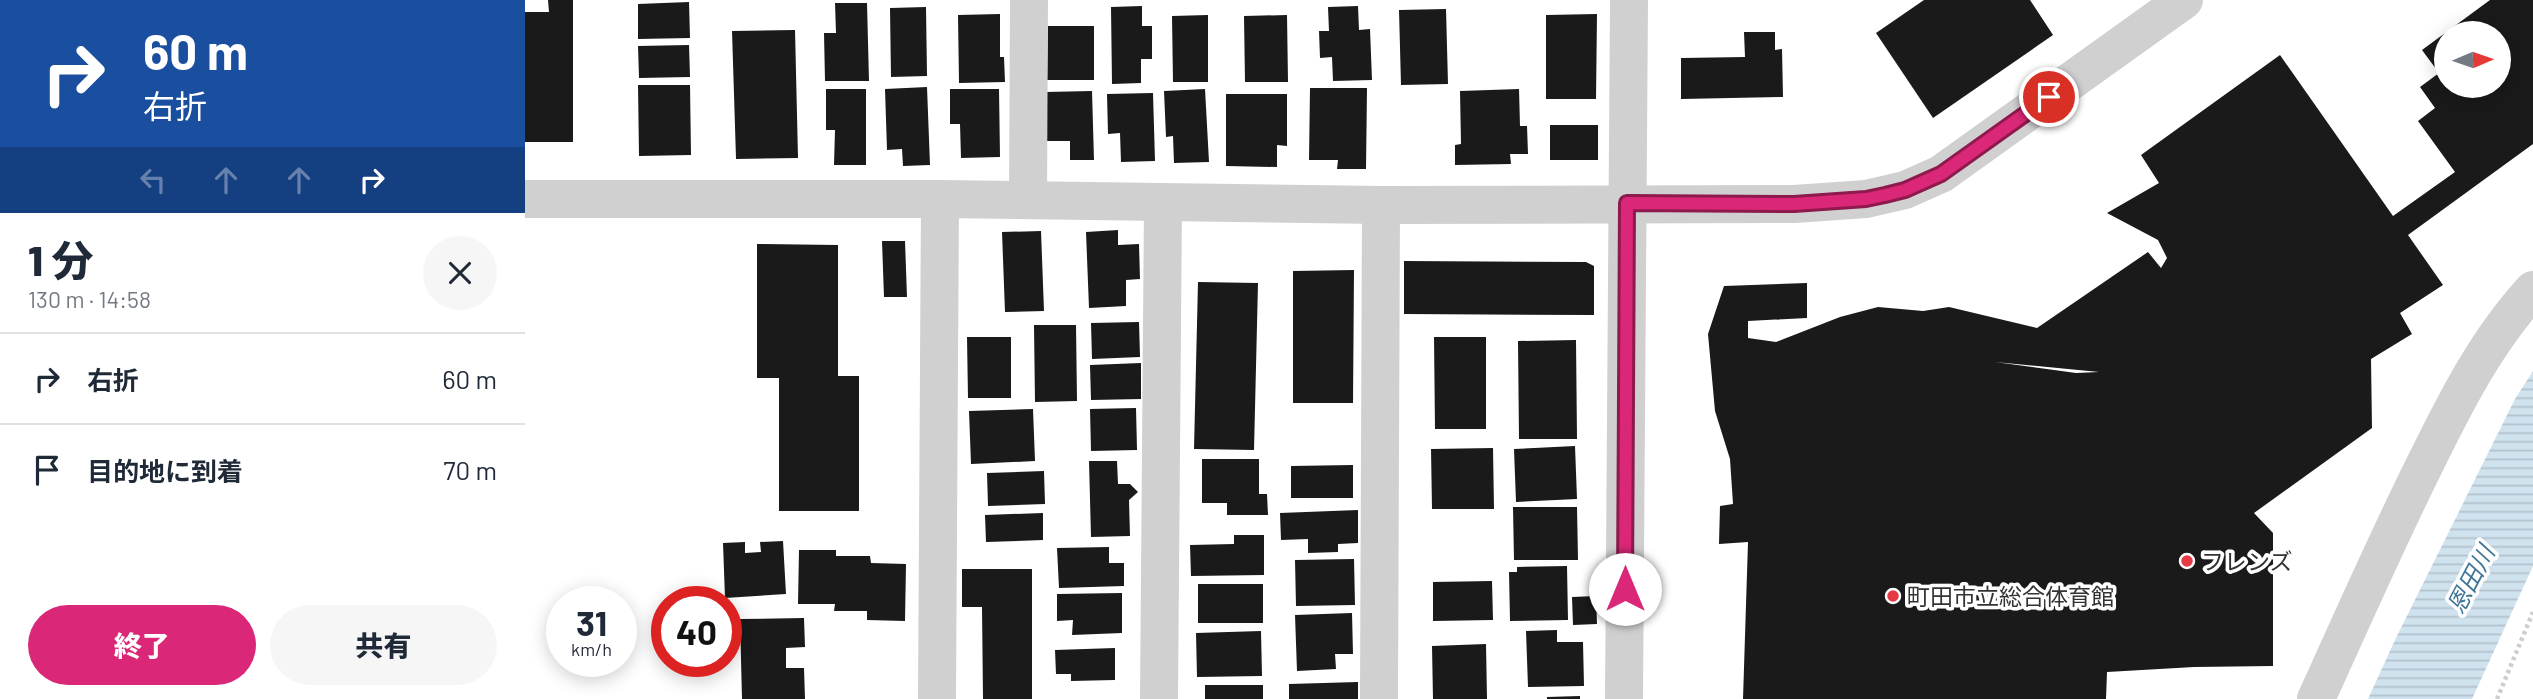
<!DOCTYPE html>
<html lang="ja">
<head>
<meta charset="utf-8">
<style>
  :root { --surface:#fff; --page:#f6f6f7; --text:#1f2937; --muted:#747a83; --line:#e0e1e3; --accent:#db2777 }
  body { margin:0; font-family:Barlow,"Noto Sans JP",sans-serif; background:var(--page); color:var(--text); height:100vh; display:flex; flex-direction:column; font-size:26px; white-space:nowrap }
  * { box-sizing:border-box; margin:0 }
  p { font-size:23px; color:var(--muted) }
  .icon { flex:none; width:38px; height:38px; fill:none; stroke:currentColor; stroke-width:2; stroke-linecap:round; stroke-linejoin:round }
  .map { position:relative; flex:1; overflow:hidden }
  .drawer { display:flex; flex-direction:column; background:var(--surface); width:525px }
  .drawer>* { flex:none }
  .hud { background:#1a4fa0; color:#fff; overflow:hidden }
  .needle { width:46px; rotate:88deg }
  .fabs { position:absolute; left:1909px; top:21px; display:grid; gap:14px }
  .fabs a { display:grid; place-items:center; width:77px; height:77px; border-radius:50%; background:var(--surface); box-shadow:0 4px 18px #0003; font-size:35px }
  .speed { position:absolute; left:21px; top:586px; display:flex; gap:14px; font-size:35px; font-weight:700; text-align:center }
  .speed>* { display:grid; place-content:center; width:91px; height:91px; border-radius:50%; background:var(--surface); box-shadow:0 4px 18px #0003; line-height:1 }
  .speed small { font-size:18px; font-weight:400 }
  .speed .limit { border:10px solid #d22; background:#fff; color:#111 }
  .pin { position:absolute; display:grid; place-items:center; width:60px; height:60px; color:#fff; margin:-30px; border:4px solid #fff; border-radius:50%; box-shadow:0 2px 7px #0007 }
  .me { position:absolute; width:77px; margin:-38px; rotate:0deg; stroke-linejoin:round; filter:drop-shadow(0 0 5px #0008) }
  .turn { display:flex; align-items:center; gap:24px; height:147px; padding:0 28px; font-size:32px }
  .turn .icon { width:91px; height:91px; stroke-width:2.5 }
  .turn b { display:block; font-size:49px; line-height:60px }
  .lanes { display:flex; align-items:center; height:66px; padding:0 28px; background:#0003; justify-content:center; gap:35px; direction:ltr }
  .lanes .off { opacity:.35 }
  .round { display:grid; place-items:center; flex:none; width:74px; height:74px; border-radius:37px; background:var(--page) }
  .summary { display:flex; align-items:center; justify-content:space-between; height:119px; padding:0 28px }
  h1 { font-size:42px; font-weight:800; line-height:52px }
  .primary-button { display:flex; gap:14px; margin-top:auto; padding:14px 28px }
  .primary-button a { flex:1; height:80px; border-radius:42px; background:var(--accent); color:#fff; font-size:28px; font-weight:800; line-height:80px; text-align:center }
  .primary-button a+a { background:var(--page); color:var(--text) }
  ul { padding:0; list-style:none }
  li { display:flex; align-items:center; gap:21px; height:91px; padding:0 28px; border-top:2px solid var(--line) }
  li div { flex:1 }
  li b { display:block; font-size:26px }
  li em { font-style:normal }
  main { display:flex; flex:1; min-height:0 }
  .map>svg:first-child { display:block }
  .water { fill:url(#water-rules) }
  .building { fill:#1a1a1a; fill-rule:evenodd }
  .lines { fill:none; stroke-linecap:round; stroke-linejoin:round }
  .path { stroke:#cdcdcd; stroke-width:4.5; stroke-dasharray:3.5 3.5; stroke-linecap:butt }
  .minor { stroke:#d0d0d0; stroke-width:38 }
  .route-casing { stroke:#8e194d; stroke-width:18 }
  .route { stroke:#db2777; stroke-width:12 }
  .poi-dot { fill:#e63946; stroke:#fff; stroke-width:2.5 }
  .labels { text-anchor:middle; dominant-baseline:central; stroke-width:7; stroke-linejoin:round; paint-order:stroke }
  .poi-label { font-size:23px; fill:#333; stroke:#fff; text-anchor:start }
  .water-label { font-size:24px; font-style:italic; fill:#3f7597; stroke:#fff }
</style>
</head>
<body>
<main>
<section class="drawer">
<div class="hud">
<div class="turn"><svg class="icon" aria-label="right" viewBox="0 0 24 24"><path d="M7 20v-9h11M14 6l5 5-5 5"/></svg><div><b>60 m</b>右折</div></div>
<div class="lanes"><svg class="icon off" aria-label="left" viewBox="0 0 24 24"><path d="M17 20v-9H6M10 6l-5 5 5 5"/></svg><svg class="icon off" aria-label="ahead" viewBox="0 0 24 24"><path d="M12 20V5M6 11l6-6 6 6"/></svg><svg class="icon off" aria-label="ahead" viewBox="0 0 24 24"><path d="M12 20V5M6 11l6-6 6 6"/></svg><svg class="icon" aria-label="right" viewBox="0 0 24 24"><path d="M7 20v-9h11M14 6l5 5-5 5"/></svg></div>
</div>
<div class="summary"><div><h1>1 分</h1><p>130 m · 14:58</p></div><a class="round"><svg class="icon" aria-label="close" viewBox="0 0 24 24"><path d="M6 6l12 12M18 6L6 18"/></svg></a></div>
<ul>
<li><svg class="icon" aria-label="right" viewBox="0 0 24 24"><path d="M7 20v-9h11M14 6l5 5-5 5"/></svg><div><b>右折</b></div><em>60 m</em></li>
<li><svg class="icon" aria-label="arrive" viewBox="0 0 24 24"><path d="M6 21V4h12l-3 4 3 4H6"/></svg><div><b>目的地に到着</b></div><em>70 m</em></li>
</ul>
<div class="primary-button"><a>終了</a><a>共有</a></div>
</section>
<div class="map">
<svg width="2008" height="699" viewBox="0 0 2008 699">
  <defs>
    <pattern id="water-rules" width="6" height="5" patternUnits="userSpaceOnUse" patternTransform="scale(1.75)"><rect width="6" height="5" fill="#cfe2ee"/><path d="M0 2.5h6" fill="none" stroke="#b2c2cd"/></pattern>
  </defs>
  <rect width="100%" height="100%" fill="#fff"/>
  <path class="water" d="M 2008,371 L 2008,566 L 1947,699 L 1843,699 L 1870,640 L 1990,399 Z"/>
  <g class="building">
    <path d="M 23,0 L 48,0 L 48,142 L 0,142 L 0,12 L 24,12 Z"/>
    <path d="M 1399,0 L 1505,0 L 1528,35 L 1408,118 L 1351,33 Z"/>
    <path d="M 1965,0 L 2008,0 L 2008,144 L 1883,235 L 1918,285 L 1875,313 L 1887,334 L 1846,359 L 1847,428 L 1729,513 L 1748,533 L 1748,666 L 1669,667 L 1582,672 L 1581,699 L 1218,699 L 1223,542 L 1194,544 L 1195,506 L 1208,504 L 1205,459 L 1190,411 L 1183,334 L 1199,286 L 1282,283 L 1282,318 L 1223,321 L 1223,338 L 1251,342 L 1315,317 L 1353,307 L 1398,311 L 1424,307 L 1512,328 L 1623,252 L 1636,268 L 1642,258 L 1633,240 L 1582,213 L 1634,183 L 1616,155 L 1755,55 L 1868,216 L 1930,172 L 1893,121 L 1910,108 L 1895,87 L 1914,73 L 1897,50 ZM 1922,33 L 1974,33 L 1974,86 L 1922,86 ZM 1470,362 L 1574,372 L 1551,373 Z"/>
    <path d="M 164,2 L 165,38 L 113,39 L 113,4 Z"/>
    <path d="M 310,3 L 342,3 L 344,81 L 300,81 L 299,33 L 311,33 Z"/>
    <path d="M 617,6 L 617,26 L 627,26 L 627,59 L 616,59 L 616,83 L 587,84 L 586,7 Z"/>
    <path d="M 833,6 L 834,30 L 845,29 L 847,80 L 808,81 L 807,57 L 795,58 L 794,31 L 804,31 L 803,7 Z"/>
    <path d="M 401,7 L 402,76 L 366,77 L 365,8 Z"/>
    <path d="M 921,9 L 923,84 L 876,85 L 874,10 Z"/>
    <path d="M 475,14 L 475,57 L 479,57 L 480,82 L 434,83 L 433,15 Z"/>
    <path d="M 1072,14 L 1071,99 L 1021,99 L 1021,15 Z"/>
    <path d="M 683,15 L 683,82 L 648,82 L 647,16 Z"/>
    <path d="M 762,15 L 763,82 L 720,82 L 719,16 Z"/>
    <path d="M 523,26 L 569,26 L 569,80 L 522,80 Z"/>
    <path d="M 270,30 L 273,158 L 211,159 L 207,31 Z"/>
    <path d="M 1219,32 L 1250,32 L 1250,50 L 1257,49 L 1258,97 L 1156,99 L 1156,58 L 1220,57 Z"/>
    <path d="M 164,45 L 165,77 L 114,78 L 113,46 Z"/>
    <path d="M 113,85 L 165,85 L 166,155 L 114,156 Z"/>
    <path d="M 402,87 L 405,165 L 378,166 L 377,149 L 362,150 L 360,89 Z"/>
    <path d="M 785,88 L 842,88 L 841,169 L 812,169 L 813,160 L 784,160 Z"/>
    <path d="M 301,89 L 341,89 L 341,165 L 309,165 L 310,130 L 301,130 Z"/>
    <path d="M 425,89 L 474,89 L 475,157 L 436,158 L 435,124 L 425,124 Z"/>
    <path d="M 680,89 L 684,162 L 649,163 L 648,136 L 641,137 L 639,91 Z"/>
    <path d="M 994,89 L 995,126 L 1002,126 L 1003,154 L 985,154 L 986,164 L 930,165 L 930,145 L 936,144 L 935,91 Z"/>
    <path d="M 567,91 L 569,160 L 545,160 L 545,141 L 522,141 L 520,92 Z"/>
    <path d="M 628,93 L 630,161 L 596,162 L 595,133 L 583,134 L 582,94 Z"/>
    <path d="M 701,94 L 762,94 L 762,146 L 752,145 L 752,167 L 701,166 Z"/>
    <rect x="1025" y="125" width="48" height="35"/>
    <path d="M 593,230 L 593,245 L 614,244 L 615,279 L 601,280 L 601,306 L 564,308 L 561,232 Z"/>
    <path d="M 516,231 L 519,311 L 480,312 L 477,232 Z"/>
    <path d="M 357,241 L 380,241 L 382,297 L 359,297 Z"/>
    <path d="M 232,244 L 313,245 L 313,376 L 334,376 L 334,511 L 254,511 L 254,378 L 232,378 Z"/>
    <path d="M 879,261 L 1061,262 L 1069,266 L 1069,315 L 879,314 Z"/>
    <path d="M 829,270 L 828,403 L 768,403 L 768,271 Z"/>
    <path d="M 673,282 L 733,283 L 729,450 L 669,449 Z"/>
    <path d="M 614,322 L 615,357 L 567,359 L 566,323 Z"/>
    <path d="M 509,325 L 551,325 L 552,401 L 510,402 Z"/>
    <path d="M 442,337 L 486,337 L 486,398 L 443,398 Z"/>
    <path d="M 909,337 L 961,337 L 961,429 L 910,429 Z"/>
    <path d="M 1051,340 L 1052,439 L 994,439 L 993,341 Z"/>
    <path d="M 616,363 L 616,399 L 566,400 L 565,365 Z"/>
    <path d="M 611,408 L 612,450 L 566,451 L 565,409 Z"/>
    <path d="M 508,409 L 510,461 L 446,464 L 444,411 Z"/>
    <path d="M 1050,446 L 1052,499 L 991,502 L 989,449 Z"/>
    <path d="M 968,448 L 969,509 L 907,509 L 906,449 Z"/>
    <path d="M 677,459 L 734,459 L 734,494 L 742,494 L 743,515 L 702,515 L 702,503 L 677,503 Z"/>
    <path d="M 564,461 L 592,461 L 593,484 L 605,484 L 613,492 L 604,500 L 605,536 L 566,537 Z"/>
    <path d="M 828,465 L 828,498 L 766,498 L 766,466 Z"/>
    <path d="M 519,471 L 520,504 L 463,506 L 462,473 Z"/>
    <path d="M 988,507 L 1052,507 L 1053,560 L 989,560 Z"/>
    <path d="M 833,510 L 833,543 L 813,544 L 813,552 L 783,553 L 783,539 L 756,540 L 755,513 Z"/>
    <path d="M 518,513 L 518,540 L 461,542 L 460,515 Z"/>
    <path d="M 709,535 L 739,535 L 739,575 L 666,576 L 665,545 L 709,544 Z"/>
    <path d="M 258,541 L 261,594 L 200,598 L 198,543 L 220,542 L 220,553 L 236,552 L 235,542 Z"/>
    <path d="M 584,547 L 584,563 L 599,563 L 599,586 L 534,588 L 532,548 Z"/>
    <path d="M 274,550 L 311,550 L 311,556 L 345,556 L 346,563 L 381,564 L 380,621 L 342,620 L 342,611 L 309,611 L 310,604 L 273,604 Z"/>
    <path d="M 829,559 L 830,605 L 771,606 L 770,560 Z"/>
    <path d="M 1042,566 L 1043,620 L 985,621 L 984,572 L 992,572 L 992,567 Z"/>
    <path d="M 437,569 L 507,569 L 507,699 L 458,699 L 457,607 L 437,607 Z"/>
    <path d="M 967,581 L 968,620 L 908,621 L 908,582 Z"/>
    <rect x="673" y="584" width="65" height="39"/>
    <path d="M 597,593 L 597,633 L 547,635 L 548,620 L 532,621 L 532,594 Z"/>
    <path d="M 1071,596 L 1072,624 L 1048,625 L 1047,597 Z"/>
    <path d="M 827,613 L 828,654 L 810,654 L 811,669 L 772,671 L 770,615 Z"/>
    <path d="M 279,618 L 280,647 L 261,648 L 261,668 L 279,668 L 280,699 L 217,699 L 215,619 Z"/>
    <path d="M 1032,630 L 1032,642 L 1058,642 L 1059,686 L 1003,687 L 1001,631 Z"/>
    <path d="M 736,631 L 737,676 L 672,677 L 671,633 Z"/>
    <path d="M 961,644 L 962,699 L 908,699 L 907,646 Z"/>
    <path d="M 590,648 L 590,680 L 546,681 L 546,674 L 531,674 L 530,650 Z"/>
    <path d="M 833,682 L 833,699 L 764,699 L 764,684 Z"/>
    <rect x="680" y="685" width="58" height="14"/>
    <path d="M 1055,696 L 1055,699 L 1022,699 L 1022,697 Z"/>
  </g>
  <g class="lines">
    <path class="path" d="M 1972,699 L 2008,612"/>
    <g class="minor">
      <path d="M 0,199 L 415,199 L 856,205 L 1269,204 L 1341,199 L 1380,190 L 1416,174 L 1659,0"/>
      <path d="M 503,200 L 504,0"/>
      <path d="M 412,699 L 415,199"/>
      <path d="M 634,699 L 638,202"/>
      <path d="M 854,699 L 856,205"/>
      <path d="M 1099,699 L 1104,0"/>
      <path d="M 1791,699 C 1827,620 1862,540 1901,462 C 1931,401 1962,340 2008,290"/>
    </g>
  </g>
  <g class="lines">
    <g class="route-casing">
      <path id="route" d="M 1100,589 L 1102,203 L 1269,204 L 1341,199 L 1360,195 L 1380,190 L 1416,174 L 1524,97"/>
    </g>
    <use href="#route" class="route"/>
  </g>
  <g class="poi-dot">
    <circle cx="1662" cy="561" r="7"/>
    <circle cx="1368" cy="596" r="7"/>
  </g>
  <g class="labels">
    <g class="poi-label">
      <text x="1676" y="561">フレンズ</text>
      <text x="1382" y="596">町田市立総合体育館</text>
    </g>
    <g class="water-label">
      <text transform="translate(1945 579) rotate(-62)">恩田川</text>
    </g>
  </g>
</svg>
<div class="fabs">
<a><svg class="needle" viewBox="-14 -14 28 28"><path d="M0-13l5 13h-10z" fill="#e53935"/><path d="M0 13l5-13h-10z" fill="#747a83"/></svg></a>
</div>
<div class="speed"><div>31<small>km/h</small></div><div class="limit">40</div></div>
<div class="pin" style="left:1524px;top:97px;background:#d93025"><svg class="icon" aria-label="arrive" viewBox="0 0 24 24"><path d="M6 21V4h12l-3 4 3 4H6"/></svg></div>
<svg class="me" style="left:1100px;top:589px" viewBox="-20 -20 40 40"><circle r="19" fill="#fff"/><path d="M0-13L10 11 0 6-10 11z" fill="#db2777"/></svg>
</div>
</main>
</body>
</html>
